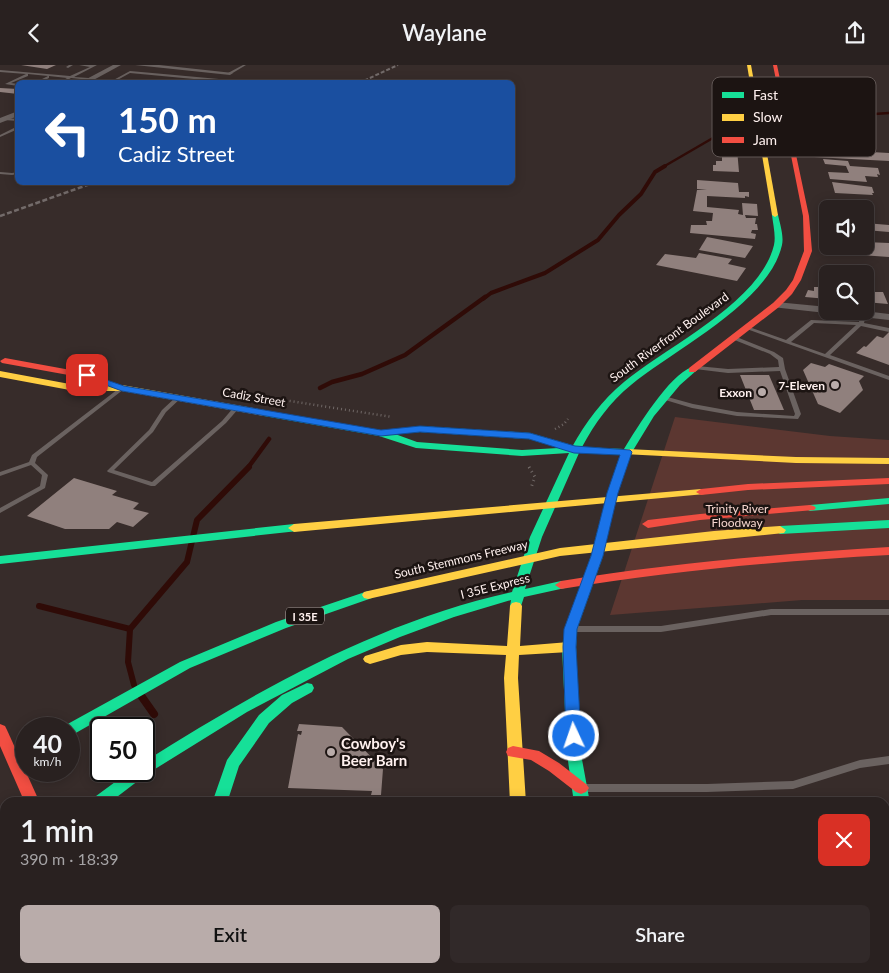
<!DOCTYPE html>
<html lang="en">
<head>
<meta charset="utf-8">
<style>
  :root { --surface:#292120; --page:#312929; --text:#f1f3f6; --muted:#a5a3a5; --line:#453e3e; --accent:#b9acaa }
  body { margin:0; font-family:Lato,sans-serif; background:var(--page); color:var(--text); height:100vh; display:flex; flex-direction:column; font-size:19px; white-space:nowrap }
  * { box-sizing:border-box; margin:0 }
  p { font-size:16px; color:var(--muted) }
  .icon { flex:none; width:28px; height:28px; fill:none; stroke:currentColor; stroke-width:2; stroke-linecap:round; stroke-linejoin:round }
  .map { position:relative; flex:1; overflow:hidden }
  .details { position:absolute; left:0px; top:732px; width:890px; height:176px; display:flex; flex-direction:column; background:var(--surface); border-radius:15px 15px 0 0; box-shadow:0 2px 12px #0003,0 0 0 1px var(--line) }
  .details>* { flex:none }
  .hud { position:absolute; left:15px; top:15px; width:500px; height:105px; border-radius:8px; box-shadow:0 2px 12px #0003,0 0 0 1px var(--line); background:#1a4fa0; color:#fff; overflow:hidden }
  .buttons { position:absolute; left:819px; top:135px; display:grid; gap:10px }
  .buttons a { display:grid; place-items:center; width:55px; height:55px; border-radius:8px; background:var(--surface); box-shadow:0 2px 12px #0003,0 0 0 1px var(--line); font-size:25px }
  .speed { position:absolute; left:15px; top:652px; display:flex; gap:10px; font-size:25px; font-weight:700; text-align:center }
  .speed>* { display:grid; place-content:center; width:65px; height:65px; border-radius:50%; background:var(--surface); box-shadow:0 2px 12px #0003,0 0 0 1px var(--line); line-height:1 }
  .speed small { font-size:12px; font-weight:400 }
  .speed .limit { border:2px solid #111; border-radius:8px; background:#fff; color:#111 }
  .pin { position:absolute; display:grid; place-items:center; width:42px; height:42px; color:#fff; margin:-21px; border-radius:10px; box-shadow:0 2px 8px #0006 }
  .me { position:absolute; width:55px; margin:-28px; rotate:357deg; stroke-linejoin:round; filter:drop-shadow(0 0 4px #0008) }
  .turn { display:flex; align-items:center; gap:18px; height:105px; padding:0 20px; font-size:22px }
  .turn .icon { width:65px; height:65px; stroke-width:2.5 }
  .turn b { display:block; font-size:35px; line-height:42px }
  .round { display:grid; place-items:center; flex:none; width:52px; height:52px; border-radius:8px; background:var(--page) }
  .headline { display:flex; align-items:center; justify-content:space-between; height:85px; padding:0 20px }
  h1 { font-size:30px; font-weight:600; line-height:38px }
  .action { display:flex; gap:10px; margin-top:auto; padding:10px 20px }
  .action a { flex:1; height:58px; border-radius:8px; background:var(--accent); color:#111; font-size:20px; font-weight:600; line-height:58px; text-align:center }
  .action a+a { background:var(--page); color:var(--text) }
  header { display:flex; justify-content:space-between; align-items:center; height:65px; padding:0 20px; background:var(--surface); font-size:22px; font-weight:600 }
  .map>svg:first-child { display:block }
  .green { fill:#5c3731 }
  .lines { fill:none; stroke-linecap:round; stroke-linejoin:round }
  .stream-far4 { stroke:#2f0b07; stroke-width:2.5 }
  .stream-far3 { stroke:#2f0b07; stroke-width:4 }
  .stream-far2 { stroke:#2f0b07; stroke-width:4.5 }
  .stream-far1 { stroke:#2f0b07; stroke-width:6 }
  .stream { stroke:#2f0b07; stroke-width:8 }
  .building { fill:#90807d }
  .path-far1 { stroke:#706866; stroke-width:2.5; stroke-dasharray:1 3; stroke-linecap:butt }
  .path { stroke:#706866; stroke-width:3; stroke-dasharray:1 4; stroke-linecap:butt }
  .lane { fill:#6a6260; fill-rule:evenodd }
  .street { fill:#6a6260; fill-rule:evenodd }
  .fast { fill:#16e098; fill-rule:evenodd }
  .slow { fill:#ffcf43; fill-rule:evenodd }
  .jam { fill:#f24e42; fill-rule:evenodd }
  .rail-far1 { stroke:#736b6a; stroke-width:2; stroke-dasharray:4 2; stroke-linecap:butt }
  .rail { stroke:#736b6a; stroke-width:2.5; stroke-dasharray:5 2.5; stroke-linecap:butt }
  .route { fill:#1a73e8; stroke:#114b97 }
  .poi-dot { fill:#b9acaa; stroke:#1c1412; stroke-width:2 }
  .labels { text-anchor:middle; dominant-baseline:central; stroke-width:5; stroke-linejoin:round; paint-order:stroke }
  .shield { fill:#1c1412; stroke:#bbafad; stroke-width:1 }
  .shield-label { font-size:11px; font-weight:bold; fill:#fff1ef }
  .street-label { font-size:12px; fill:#fff1ef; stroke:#1c1412 }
  .poi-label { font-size:12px; font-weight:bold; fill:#fff1ef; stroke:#1c1412; text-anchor:end }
  .park-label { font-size:12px; fill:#f5d5ce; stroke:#1c1412 }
  .near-poi-label { font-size:15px; font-weight:bold; fill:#fff1ef; stroke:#1c1412; text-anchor:start }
  .key { fill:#1c1412; stroke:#605654; stroke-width:1 }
  .key-label { font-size:14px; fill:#fff1ef }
</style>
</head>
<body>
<header><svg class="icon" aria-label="back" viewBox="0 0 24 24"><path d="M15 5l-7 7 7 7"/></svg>Waylane<svg class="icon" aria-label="share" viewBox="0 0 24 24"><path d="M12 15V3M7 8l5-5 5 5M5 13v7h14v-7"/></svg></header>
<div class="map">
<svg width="889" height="908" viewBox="0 0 889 908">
  <rect width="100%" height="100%" fill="#372c2a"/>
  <g class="green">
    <path d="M 675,352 L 830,371 L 889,375 L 889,535 L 802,535 L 610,550 Z"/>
    <path d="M 885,761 L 889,761 L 889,908 L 685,908 L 684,904 L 885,904 Z"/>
  </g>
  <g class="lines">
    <g class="stream-far4">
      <path d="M 801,54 L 889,48"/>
      <path d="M 663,102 L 737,59"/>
    </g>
    <path class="stream-far3" d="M 483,234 L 491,228 L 545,208 L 598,175 L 619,150 L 641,129 L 655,107 L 665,101"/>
    <g class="stream-far2">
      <path d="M 320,323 L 332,317 L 362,309 L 405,290 L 485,232"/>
      <path d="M 247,404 L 269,374"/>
    </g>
    <g class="stream-far1">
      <path d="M 39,541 L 130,564"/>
      <path d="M 134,620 L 128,597 L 130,564 L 187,497 L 197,455 L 249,402"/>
    </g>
    <g class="stream">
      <path d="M 142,632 L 154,649"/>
      <path d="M 344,904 L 346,908"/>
    </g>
  </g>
  <g class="building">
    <path d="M 21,0 L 56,0 L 47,4 Z"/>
    <path d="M 0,23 L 18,24 L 18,29 L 0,27 Z"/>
    <path d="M 811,81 L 870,84 L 871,87 L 889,88 L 889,96 L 814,92 Z"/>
    <path d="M 729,84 L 737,84 L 739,107 L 713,106 L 713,100 L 716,100 L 716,96 L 722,96 L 722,90 L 730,91 Z"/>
    <path d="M 823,94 L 848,96 L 850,101 L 878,103 L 880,110 L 877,109 L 878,112 L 865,111 L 867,117 L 830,114 L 828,107 L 849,108 L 846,101 L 825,99 Z"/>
    <path d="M 697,115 L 738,118 L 739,127 L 749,127 L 749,132 L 745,131 L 745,133 L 707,131 L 707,142 L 739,145 L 738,149 L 743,150 L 742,138 L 757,139 L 758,151 L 745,150 L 746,153 L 756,153 L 755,159 L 757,159 L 758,165 L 752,165 L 751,168 L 756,169 L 755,174 L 690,168 L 691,160 L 707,160 L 706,156 L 712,156 L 713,148 L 693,146 L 697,125 L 707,124 L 697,124 Z"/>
    <path d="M 832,117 L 872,122 L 874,128 L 872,128 L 873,130 L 835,128 Z"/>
    <path d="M 865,158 L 889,160 L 889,167 L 865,165 Z"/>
    <path d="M 707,172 L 753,181 L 745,193 L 699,185 Z"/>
    <path d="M 865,177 L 889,178 L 889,192 L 846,189 L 844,181 L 865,181 Z"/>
    <path d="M 699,188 L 732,194 L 728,199 L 746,203 L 737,216 L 656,200 L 665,189 L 696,193 Z"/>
    <path d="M 826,209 L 828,234 L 805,232 L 808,225 L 814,226 L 814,222 L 825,222 Z"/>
    <path d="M 865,221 L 873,222 L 875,227 L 883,227 L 888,239 L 865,237 Z"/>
    <path d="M 889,267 L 889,300 L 856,288 L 864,281 L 866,282 L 877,271 L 883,273 Z"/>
    <path d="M 811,298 L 825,302 L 829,299 L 864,311 L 859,316 L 863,325 L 840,348 L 818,339 L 803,305 Z"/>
    <path d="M 740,310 L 769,310 L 784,345 L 754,345 Z"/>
    <path d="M 74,413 L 117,426 L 112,430 L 139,438 L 133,444 L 149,448 L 133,462 L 117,457 L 109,464 L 65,464 L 27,451 Z"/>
    <path d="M 299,659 L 342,662 L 383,704 L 381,730 L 371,730 L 372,726 L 288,723 L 298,669 L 301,670 L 302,666 L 297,666 Z"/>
  </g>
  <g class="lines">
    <g class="path-far1">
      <path d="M 258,331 L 392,352"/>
      <path d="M 555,364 L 564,359 L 568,354"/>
      <path d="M 529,402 L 530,404"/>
    </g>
    <path class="path" d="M 529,402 L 535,412 L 531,423"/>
    <g class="lane">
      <path d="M 69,0 L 73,0 L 68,3 L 66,2 Z"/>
      <path d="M 79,0 L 97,0 L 74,12 L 89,13 L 90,15 L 71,13 L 62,18 L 58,18 L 67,13 L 49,11 L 49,13 L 39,18 L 34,18 L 48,11 L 28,9 L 28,11 L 11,18 L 18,19 L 18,21 L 5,19 L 26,9 L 0,7 L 0,5 L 70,11 L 90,2 Z"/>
      <path d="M 243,0 L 246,0 L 231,9 L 228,8 Z"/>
      <path d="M 130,6 L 219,14 L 221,15 L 215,18 L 210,18 L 215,16 L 130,8 L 112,18 L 108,18 Z"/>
      <path d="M 5,53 L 18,54 L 18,56 L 4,55 Z"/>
      <path d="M 18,61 L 18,64 L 0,72 L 0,70 Z"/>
      <path d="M 0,107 L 12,108 L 18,107 L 18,109 L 12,110 L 0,109 Z"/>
      <path d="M 863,248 L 866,250 L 864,258 L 889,263 L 889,267 L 861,261 L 830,290 L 889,311 L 889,315 L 744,263 L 745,262 L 749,262 L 786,275 L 811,255 L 859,257 L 860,250 ZM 814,258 L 856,260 L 825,289 L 791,277 Z"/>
      <path d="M 734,271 L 774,287 L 783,293 L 785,304 L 801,349 L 798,354 L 737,351 L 692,343 L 662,334 L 661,333 L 664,331 L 693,339 L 737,347 L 794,351 L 795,349 L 780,306 L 728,308 L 695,304 L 695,302 L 697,301 L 728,304 L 779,302 L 778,295 L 770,289 L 732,274 L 732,272 Z"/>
      <path d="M 122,321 L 125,323 L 124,324 L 37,392 L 35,398 L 48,410 L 45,423 L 0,448 L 0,443 L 40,421 L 42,410 L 31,400 L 0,411 L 0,407 L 29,397 L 32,390 Z"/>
      <path d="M 178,331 L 181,333 L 166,347 L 153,367 L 114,405 L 152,417 L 222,356 L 234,342 L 238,342 L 239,343 L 226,358 L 155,421 L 151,421 L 108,407 L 107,406 L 108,405 L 149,365 L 162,345 L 176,332 Z"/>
      <path d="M 771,544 L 889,544 L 889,550 L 771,550 L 661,567 L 573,567 L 570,566 L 569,564 L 570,562 L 573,561 L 661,561 Z"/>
      <path d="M 889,691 L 889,699 L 860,703 L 793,724 L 707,727 L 583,727 L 580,726 L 578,723 L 580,720 L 583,719 L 707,719 L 793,716 L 860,695 Z"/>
    </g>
    <g class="street">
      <path d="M 113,0 L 121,0 L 88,18 L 79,18 Z"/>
      <path d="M 135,0 L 159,0 L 233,8 L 230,10 Z"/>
      <path d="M 18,46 L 18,51 L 0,58 L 0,53 Z"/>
      <path d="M 776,237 L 828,242 L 828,246 L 864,246 L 889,249 L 889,255 L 772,242 L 771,240 Z"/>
    </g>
    <g class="fast">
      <path d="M 775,148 L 778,150 C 780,159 784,171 782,180 C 769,238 675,284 631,320 C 610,337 595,358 582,382 L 624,384 C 637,363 669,310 692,302 L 697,305 L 680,320 L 654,351 L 632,387 L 617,429 L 603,491 L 577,564 L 576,582 L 581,689 L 590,738 L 574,738 L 567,689 L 562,582 L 565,564 L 591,491 L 607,429 L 621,390 L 579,388 L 542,472 L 525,524 L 561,516 L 565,517 L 567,520 L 565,523 L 524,532 L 520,544 L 512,544 L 510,541 L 511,535 L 454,552 L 400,572 L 348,594 L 247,647 L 147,709 L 109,738 L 90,738 L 92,734 L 130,706 L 144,706 L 144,697 C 258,625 380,556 512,527 L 530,472 L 569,388 L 522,391 L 416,383 L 379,371 L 264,351 L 259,348 L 261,346 L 384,366 L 420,361 L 530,368 L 568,379 L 568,382 L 572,382 C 586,357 602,335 624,317 C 667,281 760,238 774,180 C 776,171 773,159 772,150 ZM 420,367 L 529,374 L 559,383 L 522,385 L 417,377 L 395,369 Z"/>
      <path d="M 889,433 L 889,439 L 810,446 L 804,443 L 810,440 Z"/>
      <path d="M 889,455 L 889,463 L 780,469 L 774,465 L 780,461 Z"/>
      <path d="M 294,459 L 300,463 L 298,466 L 0,499 L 0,491 Z"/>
      <path d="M 368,526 L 372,527 L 374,530 L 372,533 L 286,563 L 190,603 L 74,669 L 69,670 L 69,664 L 63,664 L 64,661 L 180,597 L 276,557 Z"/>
      <path d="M 307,618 L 312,619 L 314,623 L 312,627 L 292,638 L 269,658 L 239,701 L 227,738 L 212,738 L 227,695 L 259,650 L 282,630 Z"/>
      <rect x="885" y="788" width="4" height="14"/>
      <path d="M 5,809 L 5,827 L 0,828 L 0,811 Z"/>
      <path d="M 94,904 L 112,904 L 113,908 L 95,908 Z"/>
      <rect x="536" y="904" width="18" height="4"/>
      <path d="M 796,904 L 819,904 L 817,908 L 794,908 Z"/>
    </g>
    <g class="slow">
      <path d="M 747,0 L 751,0 L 778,150 L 775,152 L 772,150 Z"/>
      <path d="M 0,306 L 75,320 L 122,320 L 264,345 L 269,348 L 264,351 L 122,326 L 75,326 L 0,312 Z"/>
      <path d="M 627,384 L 796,392 L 889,393 L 889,399 L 796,398 L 623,389 L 622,387 L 623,385 Z"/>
      <path d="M 701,424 L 705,425 L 706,427 L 705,429 L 294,467 L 288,463 L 294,459 Z"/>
      <path d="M 780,461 L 786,465 L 784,468 L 560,491 L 368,534 L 364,533 L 362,530 L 364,527 L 368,526 L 560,483 L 714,466 Z"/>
      <path d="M 516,537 L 520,538 L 522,541 L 520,581 L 569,577 L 574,579 L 576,582 L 574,585 L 569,587 L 519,590 L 518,613 L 526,738 L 510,738 L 504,613 L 506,590 L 427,587 L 401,590 L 370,599 L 365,597 L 363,594 L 365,591 L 401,580 L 427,577 L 507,581 L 510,541 L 512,538 Z"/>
      <path d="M 889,859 L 889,875 L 885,877 L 885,861 Z"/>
      <path d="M 0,874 L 5,875 L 5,891 L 0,890 Z"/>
      <rect x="195" y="904" width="18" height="4"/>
    </g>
    <g class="jam">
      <path d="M 773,0 L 777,0 L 809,151 L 812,186 L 801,215 L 792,229 L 779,242 L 695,307 L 689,307 L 689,303 L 773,238 L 786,225 L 793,215 L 804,186 L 803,151 Z"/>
      <path d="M 5,293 L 87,308 L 111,317 L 106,320 L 85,313 L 2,298 L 0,296 Z"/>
      <path d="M 889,413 L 889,419 L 748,425 L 701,430 L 696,427 L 701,424 L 748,419 Z"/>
      <path d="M 810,440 L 814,441 L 816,443 L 814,445 L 700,455 L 648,463 L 642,459 L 648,455 L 700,449 Z"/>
      <path d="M 889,482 L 889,490 C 779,496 670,506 561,524 L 555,520 L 561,516 C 670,498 779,489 889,482 Z"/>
      <path d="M 0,659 L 5,661 L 7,665 L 40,738 L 25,738 L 0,681 Z"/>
      <path d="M 513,681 L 539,686 L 559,698 L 586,719 L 589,723 L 586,727 L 581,729 L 576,727 L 549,706 L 531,695 L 508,691 L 506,687 L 508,683 Z"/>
      <path d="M 610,904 L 628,904 L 630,908 L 612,908 Z"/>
    </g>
    <path class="rail-far1" d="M 359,18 L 398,0"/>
    <path class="rail" d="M 0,151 L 93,118"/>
  </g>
  <path class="route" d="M 87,308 L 124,321 L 381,365 L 420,361 L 530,368 L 575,381 L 630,385 L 632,387 L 618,428 L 603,491 L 577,564 L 576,582 L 581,671 L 579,675 L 574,677 L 569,675 L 566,671 L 563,582 L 564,564 L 591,491 L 607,428 L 620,390 L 574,388 L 529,374 L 420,367 L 381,371 L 122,326 L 84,312 L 82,310 Z"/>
  <g class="poi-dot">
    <circle cx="835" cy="320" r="5"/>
    <circle cx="762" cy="327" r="5"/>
    <circle cx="331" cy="687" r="5"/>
  </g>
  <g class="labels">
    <rect class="shield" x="286" y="542.5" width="38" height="17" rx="4"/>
    <g class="shield-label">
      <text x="305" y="551">I 35E</text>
    </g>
    <g class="street-label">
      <text transform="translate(669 272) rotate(-36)">South Riverfront Boulevard</text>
      <text transform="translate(254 332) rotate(10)">Cadiz Street</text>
      <text transform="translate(461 494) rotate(-13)">South Stemmons Freeway</text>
      <text transform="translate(495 521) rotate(-14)">I 35E Express</text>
    </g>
    <g class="poi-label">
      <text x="825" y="320">7-Eleven</text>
      <text x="752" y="327">Exxon</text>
    </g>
    <g class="park-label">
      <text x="737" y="443">Trinity River<tspan x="737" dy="14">Floodway</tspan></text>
    </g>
    <g class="near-poi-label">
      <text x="341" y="678">Cowboy's<tspan x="341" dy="17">Beer Barn</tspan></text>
    </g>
  </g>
  <rect x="712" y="12" width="164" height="80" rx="8" class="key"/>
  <rect x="722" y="27" width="22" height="6" fill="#16e098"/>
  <rect x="722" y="49" width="22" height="7" fill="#ffcf43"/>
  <rect x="722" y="72" width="22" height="6" fill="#f24e42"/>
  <g class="key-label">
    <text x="753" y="35">Fast</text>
    <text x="753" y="57">Slow</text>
    <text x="753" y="80">Jam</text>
  </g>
</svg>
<div class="buttons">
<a><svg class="icon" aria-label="sound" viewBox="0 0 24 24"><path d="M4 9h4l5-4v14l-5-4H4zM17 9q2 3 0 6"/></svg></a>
<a><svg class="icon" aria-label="search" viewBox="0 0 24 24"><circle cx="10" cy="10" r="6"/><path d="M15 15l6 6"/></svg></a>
</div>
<div class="speed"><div>40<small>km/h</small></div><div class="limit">50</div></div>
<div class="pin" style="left:87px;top:310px;background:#d93025"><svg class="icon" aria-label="arrive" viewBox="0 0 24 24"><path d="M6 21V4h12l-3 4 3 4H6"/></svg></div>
<svg class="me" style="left:574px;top:671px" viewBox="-20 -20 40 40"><circle r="17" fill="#1a73e8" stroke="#fff" stroke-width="3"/><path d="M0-11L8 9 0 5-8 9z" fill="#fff"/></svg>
<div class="hud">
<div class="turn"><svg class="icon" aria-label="left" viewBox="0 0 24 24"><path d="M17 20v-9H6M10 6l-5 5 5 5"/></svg><div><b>150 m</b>Cadiz Street</div></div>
</div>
<section class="details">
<div class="headline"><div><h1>1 min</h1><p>390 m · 18:39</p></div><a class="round" style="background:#d93025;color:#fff"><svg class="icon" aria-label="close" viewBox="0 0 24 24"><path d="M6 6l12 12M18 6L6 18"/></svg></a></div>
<div class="action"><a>Exit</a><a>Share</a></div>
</section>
</div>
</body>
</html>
